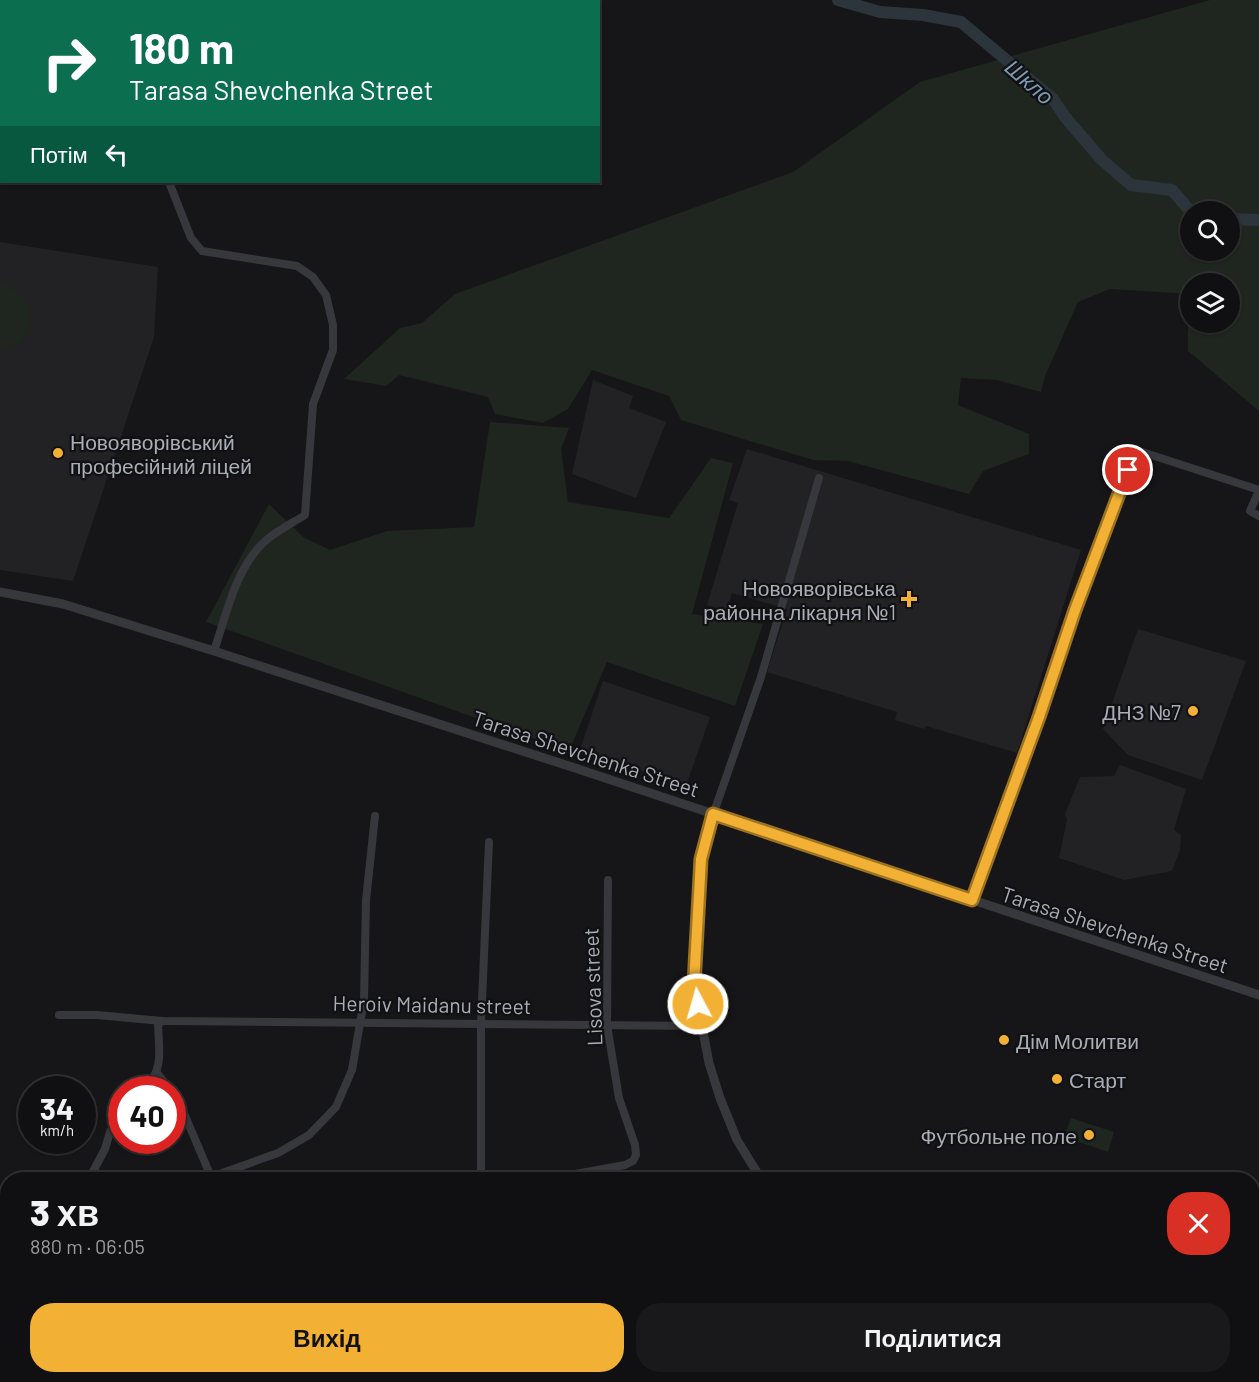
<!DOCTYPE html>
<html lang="uk">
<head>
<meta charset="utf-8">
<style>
  :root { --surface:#101012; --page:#19191b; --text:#f1f3f6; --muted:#9c9d9f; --line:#303032; --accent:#f2b134 }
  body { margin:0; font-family:Barlow,sans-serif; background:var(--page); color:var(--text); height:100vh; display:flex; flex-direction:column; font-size:22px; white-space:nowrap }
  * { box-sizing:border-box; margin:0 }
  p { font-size:20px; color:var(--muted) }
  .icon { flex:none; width:33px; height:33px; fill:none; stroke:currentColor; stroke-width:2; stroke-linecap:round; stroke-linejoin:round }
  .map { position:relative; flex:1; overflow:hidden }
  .sheet { position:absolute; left:0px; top:1172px; width:1260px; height:212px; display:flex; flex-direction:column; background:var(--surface); border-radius:24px 24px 0 0; box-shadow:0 2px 4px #0004,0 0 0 2px var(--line) }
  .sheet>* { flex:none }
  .banner { position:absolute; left:0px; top:0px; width:600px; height:183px; box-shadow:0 2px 4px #0004,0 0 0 2px var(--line); background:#0b6e4f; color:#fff; overflow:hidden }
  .buttons { position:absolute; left:1180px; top:201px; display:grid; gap:12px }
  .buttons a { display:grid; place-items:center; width:60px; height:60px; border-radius:50%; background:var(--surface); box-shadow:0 2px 4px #0004,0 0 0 2px var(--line); font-size:30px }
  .speed { position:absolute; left:18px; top:1076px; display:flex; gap:12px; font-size:30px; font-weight:700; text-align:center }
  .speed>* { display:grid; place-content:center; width:78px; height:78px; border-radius:50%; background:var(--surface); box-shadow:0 2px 4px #0004,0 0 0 2px var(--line); line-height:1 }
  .speed small { font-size:15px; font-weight:400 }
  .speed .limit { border:9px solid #d22; background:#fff; color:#111 }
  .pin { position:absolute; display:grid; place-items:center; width:51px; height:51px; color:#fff; margin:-26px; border:3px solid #fff; border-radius:50%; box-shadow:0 2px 6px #0007 }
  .me { position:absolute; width:66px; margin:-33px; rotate:354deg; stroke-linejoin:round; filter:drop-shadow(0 0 4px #0008) }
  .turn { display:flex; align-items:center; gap:21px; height:126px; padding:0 30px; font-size:27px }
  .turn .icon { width:78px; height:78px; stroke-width:2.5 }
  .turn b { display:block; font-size:42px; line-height:51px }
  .then { display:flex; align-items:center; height:57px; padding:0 30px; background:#0003; gap:12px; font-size:22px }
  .round { display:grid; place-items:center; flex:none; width:63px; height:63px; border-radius:24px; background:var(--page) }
  .headline { display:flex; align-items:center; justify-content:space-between; height:102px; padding:0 30px }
  h1 { font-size:36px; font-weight:800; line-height:45px }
  .button { display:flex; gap:12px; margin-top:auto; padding:12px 30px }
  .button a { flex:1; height:69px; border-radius:24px; background:var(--accent); color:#111; font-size:24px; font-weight:800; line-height:69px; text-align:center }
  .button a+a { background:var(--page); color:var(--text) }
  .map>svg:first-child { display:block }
  .built { fill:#222225 }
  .green { fill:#1e261f; fill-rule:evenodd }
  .water { fill:#2c353c }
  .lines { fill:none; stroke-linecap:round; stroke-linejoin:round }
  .river { stroke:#2c353c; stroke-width:12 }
  .minor { stroke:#37383d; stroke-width:8 }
  .tertiary { stroke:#37383d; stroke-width:9 }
  .route-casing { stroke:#9d7322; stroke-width:15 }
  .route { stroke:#f2b134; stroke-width:10 }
  .poi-dot { fill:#f2b134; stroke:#111113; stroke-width:2 }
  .labels { text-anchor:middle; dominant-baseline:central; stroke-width:4.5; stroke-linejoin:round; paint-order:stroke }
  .poi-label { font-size:21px; fill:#a8adb8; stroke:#111113; text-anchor:start }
  .street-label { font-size:21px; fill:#a8adb8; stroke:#111113 }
  .water-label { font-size:22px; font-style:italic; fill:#7f9bb3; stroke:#111113 }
</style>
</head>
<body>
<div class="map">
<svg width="1259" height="1382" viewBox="0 0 1259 1382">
  <rect width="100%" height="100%" fill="#161618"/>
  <g class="built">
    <path d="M 0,242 L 158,267 L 154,337 L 73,581 L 0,570 Z"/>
    <path d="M 593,380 L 633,396 L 629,408 L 666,422 L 636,498 L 572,474 Z"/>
    <path d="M 747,449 L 1081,550 L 1017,753 L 926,726 L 924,729 L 895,720 L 897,712 L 767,672 L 787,609 L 732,593 L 726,611 L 707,605 L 738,503 L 729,500 Z"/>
    <path d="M 1138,629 L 1246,661 L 1202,780 L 1128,755 L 1103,729 Z"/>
    <path d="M 603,681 L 710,717 L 686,786 L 580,750 Z"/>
    <path d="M 1120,765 L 1186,789 L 1174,830 L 1181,835 L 1180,850 L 1172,871 L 1124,880 L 1059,858 L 1067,820 L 1065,814 L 1080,777 L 1114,776 Z"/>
  </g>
  <g class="green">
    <path d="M 1210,0 L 1259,0 L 1259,411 L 1188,351 L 1188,323 L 1230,322 L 1230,284 L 1191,284 L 1191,294 L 1110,289 L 1078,302 L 1045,376 L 1041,392 L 996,380 L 961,378 L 958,405 L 1029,434 L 1029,454 L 983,471 L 969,494 L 848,461 L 813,460 L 681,420 L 669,396 L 592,370 L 568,409 L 543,423 L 495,414 L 488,397 L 399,375 L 386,386 L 344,379 L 400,328 L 422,323 L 455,294 L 793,172 L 920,82 ZM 1191,212 L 1230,212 L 1230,250 L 1191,250 Z"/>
    <path d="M 0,283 C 38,295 40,344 0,349 Z"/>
    <path d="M 490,422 L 569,428 L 561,449 L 568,502 L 669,518 L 711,458 L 733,463 L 692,614 L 763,624 L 735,706 L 607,662 L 569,751 L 206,622 L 269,504 L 303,537 L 330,550 L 387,531 L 474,527 Z"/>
    <path d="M 1071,1118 L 1114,1132 L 1108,1152 L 1064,1137 Z"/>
  </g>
  <path class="water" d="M 485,1376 L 606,1376 L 602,1380 L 589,1382 L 483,1382 Z"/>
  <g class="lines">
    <g class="river">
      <path d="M 838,0 L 880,12 L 923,15 L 961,22 L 1053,99 L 1065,117 L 1102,160 L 1131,185 L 1172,190 L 1191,212"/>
      <path d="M 180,2 L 181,0"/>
      <path d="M 0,30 L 2,30"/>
      <path d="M 1230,219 L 1259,220"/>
    </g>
    <g class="minor">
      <path d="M 228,2 L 229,0"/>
      <path d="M 169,182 L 191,238 L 202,251 L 297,266 L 313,277 L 326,295 L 333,325 L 333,350 L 313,404 L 305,515 C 291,524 274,532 262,544 C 235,571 226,616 214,651"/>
      <path d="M 1259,491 L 1250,511 L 1259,516"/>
      <path d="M 713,815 L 761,677 L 819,478"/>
      <path d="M 972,899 L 1039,717 L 1075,610 L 1136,450 L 1259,490"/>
      <path d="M 59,1015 L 97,1015 L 162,1021 L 701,1026"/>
      <path d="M 157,1073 L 170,1089"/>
      <path d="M 145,1089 C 164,1069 159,1050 158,1025 L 162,1021"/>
      <path d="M 172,1091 L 177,1097 L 212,1179"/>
      <path d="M 211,1177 L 278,1153 L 309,1135 L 336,1107 L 352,1070 L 364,1000 L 366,900 L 375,816"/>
      <path d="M 89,1179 L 105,1149 L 110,1132 L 122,1114"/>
      <path d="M 481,1179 L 481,1023 L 489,842"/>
      <path d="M 548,1179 L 625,1165 L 633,1161 L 636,1155 L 635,1145 L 619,1098 L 607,1025 L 608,880"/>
      <path d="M 0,1346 L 8,1332"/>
      <path d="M 1023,1376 L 1048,1382"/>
    </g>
    <g class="tertiary">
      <path d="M 0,592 L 63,604 L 214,651 L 578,769 L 1259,995"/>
      <path d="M 713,815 L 701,859 L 694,984 L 709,1063 L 720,1098 L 737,1140 L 761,1179"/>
      <path d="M 952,1376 L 960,1382"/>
      <path d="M 690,1382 L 699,1376"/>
    </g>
  </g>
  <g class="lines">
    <g class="route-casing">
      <path id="route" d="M 698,1004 L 694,984 L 701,859 L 713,814 L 972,900 L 1039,717 L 1075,610 L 1128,470"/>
    </g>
    <use href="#route" class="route"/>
  </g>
  <g class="poi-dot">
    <circle cx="58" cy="453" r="6"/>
    <path d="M906 590h6v6h6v6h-6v6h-6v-6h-6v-6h6z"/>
    <circle cx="1193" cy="711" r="6"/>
    <circle cx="1004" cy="1040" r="6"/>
    <circle cx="1057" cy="1079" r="6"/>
    <circle cx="1089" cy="1135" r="6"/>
  </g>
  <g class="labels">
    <g class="poi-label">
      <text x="70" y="441">Новояворівський<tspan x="70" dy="24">професійний ліцей</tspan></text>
      <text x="896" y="587" text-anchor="end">Новояворівська<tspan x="896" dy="24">районна лікарня №1</tspan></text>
      <text x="1181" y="711" text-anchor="end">ДНЗ №7</text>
      <text x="1016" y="1040">Дім Молитви</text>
      <text x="1069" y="1079">Старт</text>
      <text x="1077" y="1135" text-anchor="end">Футбольне поле</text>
    </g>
    <g class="street-label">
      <text transform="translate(586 753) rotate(18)">Tarasa Shevchenka Street</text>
      <text transform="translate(1115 929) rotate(18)">Tarasa Shevchenka Street</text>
      <text transform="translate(592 987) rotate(-92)">Lisova street</text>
      <text transform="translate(432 1004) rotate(1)">Heroiv Maidanu street</text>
    </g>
    <g class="water-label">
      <text transform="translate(1030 81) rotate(41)">Шкло</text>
    </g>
  </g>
</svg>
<div class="buttons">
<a><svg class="icon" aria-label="search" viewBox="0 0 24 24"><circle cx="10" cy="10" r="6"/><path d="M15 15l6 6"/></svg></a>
<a><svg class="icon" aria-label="layers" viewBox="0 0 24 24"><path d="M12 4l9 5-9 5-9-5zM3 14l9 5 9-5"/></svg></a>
</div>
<div class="speed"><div>34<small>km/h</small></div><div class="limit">40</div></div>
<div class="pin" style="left:1128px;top:470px;background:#d93025"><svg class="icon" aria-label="arrive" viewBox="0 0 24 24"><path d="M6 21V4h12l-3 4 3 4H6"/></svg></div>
<svg class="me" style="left:698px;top:1004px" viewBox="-20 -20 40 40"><circle r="17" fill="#f2b134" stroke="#fff" stroke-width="3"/><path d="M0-11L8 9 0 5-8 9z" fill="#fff"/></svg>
<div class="banner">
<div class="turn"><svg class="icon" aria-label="right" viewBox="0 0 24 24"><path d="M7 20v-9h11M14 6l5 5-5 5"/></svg><div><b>180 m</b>Tarasa Shevchenka Street</div></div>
<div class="then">Потім<svg class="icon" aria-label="left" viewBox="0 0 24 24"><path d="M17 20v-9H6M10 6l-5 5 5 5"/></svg></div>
</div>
<section class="sheet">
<div class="headline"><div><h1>3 хв</h1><p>880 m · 06:05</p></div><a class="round" style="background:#d93025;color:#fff"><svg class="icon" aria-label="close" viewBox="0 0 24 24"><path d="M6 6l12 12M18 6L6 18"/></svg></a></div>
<div class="button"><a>Вихід</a><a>Поділитися</a></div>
</section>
</div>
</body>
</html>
